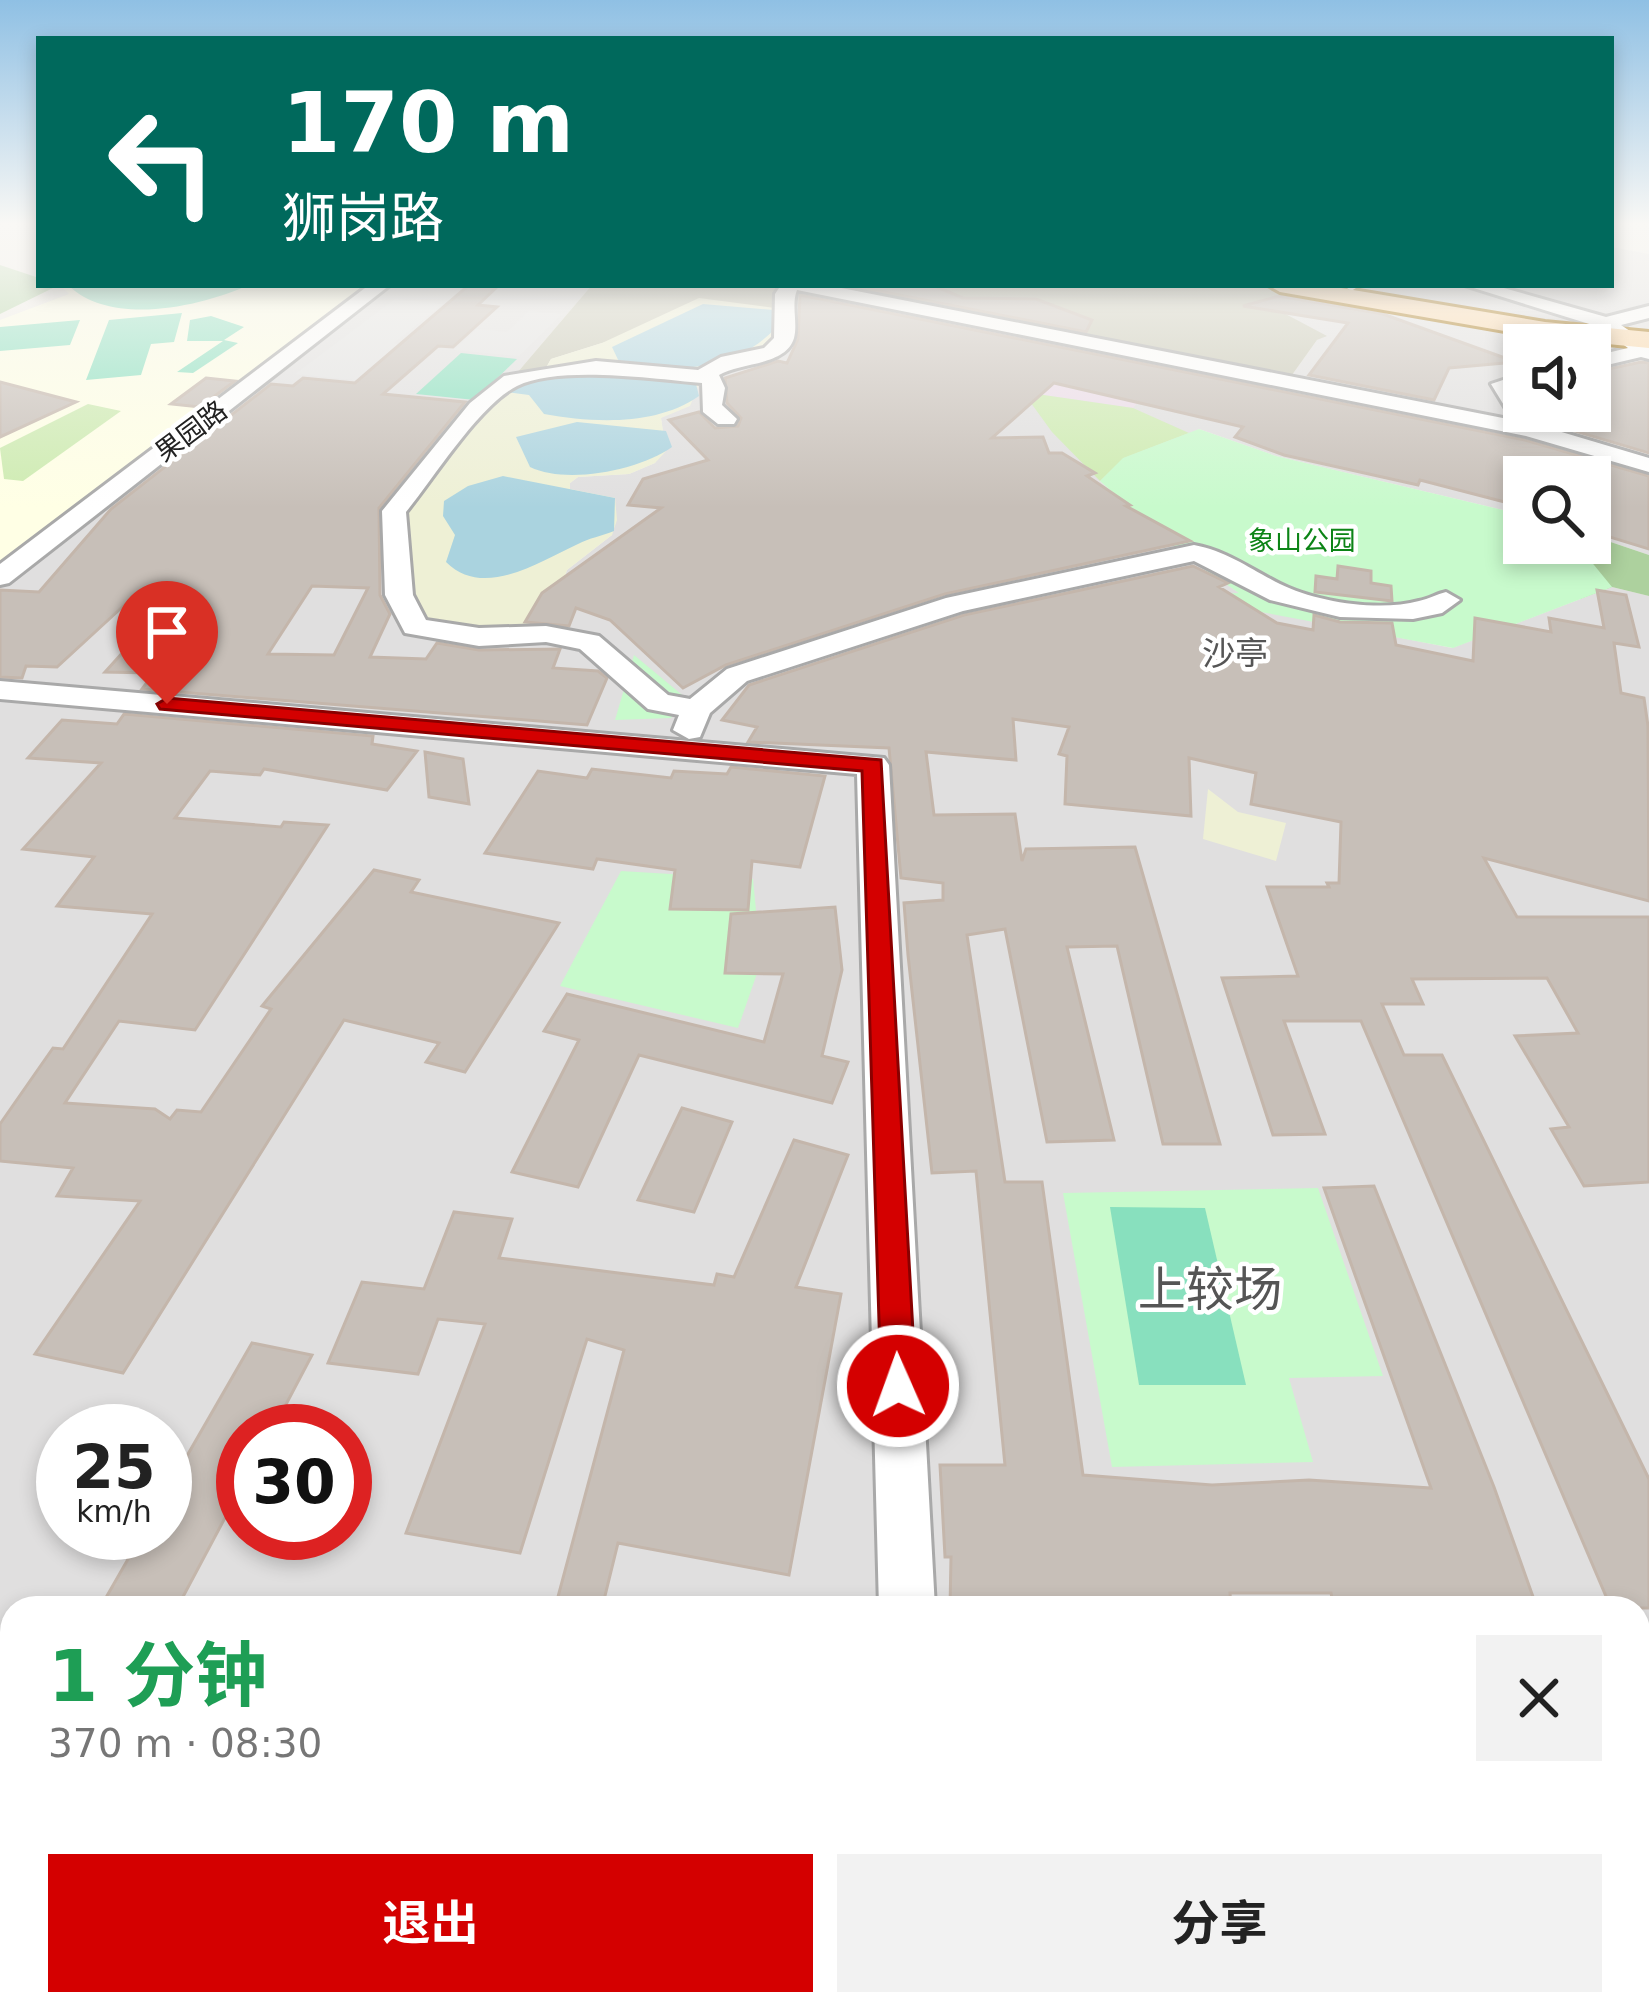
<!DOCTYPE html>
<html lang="zh">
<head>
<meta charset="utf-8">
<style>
  :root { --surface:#fff; --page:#f2f2f2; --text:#222; --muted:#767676; --accent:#d40000 }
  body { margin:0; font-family:"DejaVu Sans","Noto Sans SC",sans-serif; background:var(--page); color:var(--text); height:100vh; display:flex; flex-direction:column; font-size:45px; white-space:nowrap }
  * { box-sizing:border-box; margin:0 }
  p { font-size:39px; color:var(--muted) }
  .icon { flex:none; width:66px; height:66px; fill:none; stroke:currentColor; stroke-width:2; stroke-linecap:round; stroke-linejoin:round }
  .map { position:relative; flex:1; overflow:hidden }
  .side { position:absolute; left:0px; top:1596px; width:1650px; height:420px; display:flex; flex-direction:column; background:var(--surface); border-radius:36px 36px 0 0; box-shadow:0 6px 18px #0003 }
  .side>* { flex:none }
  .banner { position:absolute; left:36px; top:36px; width:1578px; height:252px; border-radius:0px; box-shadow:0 6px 18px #0003; background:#00695c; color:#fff; overflow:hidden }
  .buttons { position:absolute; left:1503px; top:324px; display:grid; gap:24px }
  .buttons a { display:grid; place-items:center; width:108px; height:108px; border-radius:0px; background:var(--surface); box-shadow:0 6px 18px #0003; font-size:60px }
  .speed { position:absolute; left:36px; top:1404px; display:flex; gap:24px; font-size:60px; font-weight:700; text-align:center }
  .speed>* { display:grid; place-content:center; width:156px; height:156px; border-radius:50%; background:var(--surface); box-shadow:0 6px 18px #0003; line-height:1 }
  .speed small { font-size:30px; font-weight:400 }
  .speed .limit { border:18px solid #d22; background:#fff; color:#111 }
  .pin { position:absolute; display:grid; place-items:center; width:102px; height:102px; color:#fff; margin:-123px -51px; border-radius:50% 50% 50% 0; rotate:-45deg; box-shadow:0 0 12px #0007 }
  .pin .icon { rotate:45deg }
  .me { position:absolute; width:132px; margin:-66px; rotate:358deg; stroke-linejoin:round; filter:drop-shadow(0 0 9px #0008) }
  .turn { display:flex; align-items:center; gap:42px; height:252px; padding:0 48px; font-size:54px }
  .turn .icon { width:156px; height:156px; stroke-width:2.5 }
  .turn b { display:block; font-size:84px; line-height:102px }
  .round { display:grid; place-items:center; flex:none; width:126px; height:126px; border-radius:0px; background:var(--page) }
  .summary { display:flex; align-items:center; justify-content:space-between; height:204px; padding:0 48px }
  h1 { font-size:72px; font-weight:700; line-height:90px; color:#1e9e55 }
  .primary-button { display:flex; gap:24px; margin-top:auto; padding:24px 48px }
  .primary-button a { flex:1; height:138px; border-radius:0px; background:var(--accent); color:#fff; font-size:48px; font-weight:700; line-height:138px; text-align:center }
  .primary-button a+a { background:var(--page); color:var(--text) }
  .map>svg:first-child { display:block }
  .residential { fill:#e0dfdf; fill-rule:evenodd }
  .industrial { fill:#ebdbe8 }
  .education { fill:#ffffe5 }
  .construction { fill:#c7c7b4 }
  .farmland { fill:#eef0d5 }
  .grass { fill:#cdebb0 }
  .forest { fill:#add19e }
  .park { fill:#c8facc }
  .pitch { fill:#88e0be }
  .parking { fill:#e2e2e2 }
  .water { fill:#aad3df }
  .building { fill:#c7bfb8; stroke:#c4b6ab; stroke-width:3; fill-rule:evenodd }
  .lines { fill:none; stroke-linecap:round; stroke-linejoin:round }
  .minor-casing { stroke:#a9a9a9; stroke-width:6 }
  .major-casing { stroke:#a06b00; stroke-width:6 }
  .minor { fill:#fff; fill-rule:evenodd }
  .major { fill:#fcd6a4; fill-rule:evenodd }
  .route { fill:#d40000; stroke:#8a0000; stroke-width:3 }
  .labels { text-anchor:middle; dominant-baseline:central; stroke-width:9; stroke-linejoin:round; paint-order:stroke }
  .far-street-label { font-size:27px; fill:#222; stroke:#fff }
  .far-park-label { font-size:27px; fill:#0c8416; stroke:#fff }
  .far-quarter-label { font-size:33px; fill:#555; stroke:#fff }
  .near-quarter-label { font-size:48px; fill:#555; stroke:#fff }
</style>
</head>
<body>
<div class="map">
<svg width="1649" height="2016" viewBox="0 0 1649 2016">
  <rect width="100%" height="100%" fill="#f2efe9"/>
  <path class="residential" d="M 1611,247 L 1649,254 L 1649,353 L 1590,363 L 1590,345 L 1524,345 L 1524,379 L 1503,384 L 1531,430 L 1649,465 L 1649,555 L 1590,535 L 1590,477 L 1524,477 L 1524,515 L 1276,456 L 1199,429 L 1100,481 L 1183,555 L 1241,594 L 1184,595 L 1452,648 L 1612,587 L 1649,596 L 1649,2016 L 0,2016 L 0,577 L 381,285 L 592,285 L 511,380 L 546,634 L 567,570 L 612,535 L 615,498 L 569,489 L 570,483 L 578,477 L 629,474 L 655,463 L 663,432 L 661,418 L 791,285 L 1287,382 L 1317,340 L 1325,336 L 1261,301 L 1320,285 L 1611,285 ZM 63,1431 L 165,1431 L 165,1533 L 63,1533 ZM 243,1431 L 345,1431 L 345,1533 L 243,1533 ZM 12,1608 L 1638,1608 L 1638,2004 L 12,2004 Z"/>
  <path class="industrial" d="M 985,323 L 1176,360 L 1133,408 L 1023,392 L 977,339 Z"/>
  <path class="education" d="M 60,285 L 381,285 L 0,577 L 0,320 L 69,294 Z"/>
  <g class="construction">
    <path d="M 592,285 L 791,285 L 782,309 L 602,343 L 551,359 L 543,373 L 511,380 Z"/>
    <path d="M 798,285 L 1280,285 L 1308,290 L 1263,302 L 1327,336 L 1317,340 L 1287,382 Z"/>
  </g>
  <g class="farmland">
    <path d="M 699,298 L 782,309 L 771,353 L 702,376 L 690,406 L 661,418 L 666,451 L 655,463 L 629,474 L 578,477 L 570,483 L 570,489 L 615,498 L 617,520 L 612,535 L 567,570 L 546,634 L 415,627 L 394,511 L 478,408 L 543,373 L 551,359 L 602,343 Z"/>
    <path d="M 1208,789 L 1238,812 L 1286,823 L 1276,861 L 1203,839 Z"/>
  </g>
  <g class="grass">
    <path d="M 1023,392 L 1133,408 L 1189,433 L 1124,458 L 1100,481 L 1052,432 Z"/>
    <path d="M 88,404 L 121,411 L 23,481 L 4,479 L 0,448 Z"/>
  </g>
  <g class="forest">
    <path d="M 0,265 L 39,278 L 39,285 L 53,288 L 0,314 Z"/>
    <path d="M 1590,535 L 1649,555 L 1649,596 L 1612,587 L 1580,599 L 1547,543 L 1590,543 Z"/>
  </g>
  <g class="park">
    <path d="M 1199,429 L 1276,456 L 1524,515 L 1524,543 L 1576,543 L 1612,587 L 1453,648 L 1176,596 L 1239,593 L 1183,555 L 1100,481 L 1123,458 Z"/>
    <path d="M 634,655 L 687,699 L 671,718 L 615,720 Z"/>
    <path d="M 621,871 L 753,879 L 761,962 L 738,1028 L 560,986 Z"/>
    <path d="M 1318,1188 L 1383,1376 L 1289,1378 L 1313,1462 L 1112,1467 L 1063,1193 Z"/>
  </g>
  <g class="pitch">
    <path d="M 68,285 L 249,285 C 199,307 111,327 68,285 Z"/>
    <path d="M 182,313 L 174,342 L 151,344 L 141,375 L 86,380 L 109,320 Z"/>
    <path d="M 211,316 L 244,327 L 224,340 L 238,343 L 193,373 L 177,372 L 223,341 L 187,341 L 190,320 Z"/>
    <path d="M 80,320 L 70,345 L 0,351 L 0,327 Z"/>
    <path d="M 461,353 L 517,359 L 475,400 L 416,394 Z"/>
    <path d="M 1110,1207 L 1205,1208 L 1246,1385 L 1139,1385 Z"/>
  </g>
  <g class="parking">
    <path d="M 395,299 L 443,304 L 394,343 L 406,346 L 363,381 L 295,374 Z"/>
    <path d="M 529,311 L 562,314 L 519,356 L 454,350 L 477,329 L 507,332 Z"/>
    <path d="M 537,2004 L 664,2004 L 663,2016 L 536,2016 Z"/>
  </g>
  <g class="water">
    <path d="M 703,304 L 774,310 L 775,329 C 731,373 679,370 621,366 L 612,347 Z"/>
    <path d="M 597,371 L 684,380 L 696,384 L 699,396 C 656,426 594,423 544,414 L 529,395 L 506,392 L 520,380 Z"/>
    <path d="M 577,422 L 666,431 L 672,447 C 640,470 567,485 530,467 L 516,437 Z"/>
    <path d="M 503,476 L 615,498 L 614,531 C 602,536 589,538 578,544 C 540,561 484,600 446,562 L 455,535 L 443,516 L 444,501 L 468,486 Z"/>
  </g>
  <g class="building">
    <path d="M 469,285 L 499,285 L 478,305 L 497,307 L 453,347 L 438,346 L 383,394 L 465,402 L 379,508 L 380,595 L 390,614 L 370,657 L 426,659 L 437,643 L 479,650 L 560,649 L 553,668 L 598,671 L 607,678 L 587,725 L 142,689 L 154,673 L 105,672 L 152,620 L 131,599 L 57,667 L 26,666 L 22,678 L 0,677 L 0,590 L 39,592 L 111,509 L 271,384 L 293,386 L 303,378 L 355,383 ZM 312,586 L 368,588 L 334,655 L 268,654 Z"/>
    <path d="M 849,285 L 932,285 L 963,298 L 1036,299 L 1092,320 L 1086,332 Z"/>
    <path d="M 800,295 L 1525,440 L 1649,476 L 1649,549 L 1590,531 L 1590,477 L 1524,477 L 1524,507 L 1420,480 L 1418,485 L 1284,455 L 1235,437 L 1243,427 L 1054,383 L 992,438 L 1043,437 L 1049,453 L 1062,453 L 1095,473 L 1087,476 L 1130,505 L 1126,506 L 1190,541 L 945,594 L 726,665 L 683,688 L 610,620 L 576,608 L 569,626 L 525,622 L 542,593 L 661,508 L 628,505 L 643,479 L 708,460 L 669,420 L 699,412 L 715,428 L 738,426 L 741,418 L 727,403 L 725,378 L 778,361 L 787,363 L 798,339 Z"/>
    <path d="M 1279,296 L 1383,314 L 1516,362 L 1449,368 L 1434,400 L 1309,375 L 1348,323 L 1243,306 Z"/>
    <path d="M 1641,362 L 1649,363 L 1649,453 L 1541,421 L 1534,411 L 1590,411 L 1590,373 Z"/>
    <path d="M 206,378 L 235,381 L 200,407 L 171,404 Z"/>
    <path d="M 0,382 L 76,402 L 0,437 Z"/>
    <path d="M 1193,566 L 1228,583 L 1219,587 L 1277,623 L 1313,630 L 1314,615 L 1340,622 L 1392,623 L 1396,645 L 1473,661 L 1475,618 L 1551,632 L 1549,618 L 1604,628 L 1597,590 L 1626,595 L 1639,647 L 1614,643 L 1621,693 L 1644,698 L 1648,726 L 1649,901 L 1484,858 L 1517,917 L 1649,917 L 1649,1182 L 1584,1186 L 1551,1129 L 1569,1127 L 1515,1036 L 1578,1033 L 1547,978 L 1412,979 L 1423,1004 L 1382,1004 L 1404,1055 L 1442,1055 L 1649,1479 L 1649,1608 L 1611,1608 L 1361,1021 L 1284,1021 L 1325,1134 L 1273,1135 L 1222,978 L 1298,976 L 1267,887 L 1329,887 L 1327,883 L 1339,883 L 1341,822 L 1251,804 L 1256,773 L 1189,758 L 1191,816 L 1065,804 L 1067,756 L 1059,754 L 1069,727 L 1013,719 L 1016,760 L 926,752 L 934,815 L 1015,814 L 1022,861 L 1026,849 L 1135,847 L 1220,1144 L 1163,1144 L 1117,946 L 1067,947 L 1114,1140 L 1047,1142 L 1005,929 L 967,935 L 1005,1182 L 1042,1182 L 1083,1475 L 1212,1485 L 1309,1480 L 1431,1488 L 1324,1188 L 1374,1186 L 1494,1487 L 1537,1608 L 1334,1608 L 1331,1593 L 1230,1593 L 1231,1608 L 950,1608 L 951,1557 L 945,1557 L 940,1465 L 1005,1465 L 976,1171 L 932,1173 L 908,955 L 904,903 L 943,900 L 943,883 L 901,878 L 889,748 L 748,742 L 757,727 L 722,720 L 749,685 L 964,615 Z"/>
    <path d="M 1338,566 L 1371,571 L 1371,583 L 1391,586 L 1392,601 L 1315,592 L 1316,576 L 1337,579 Z"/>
    <path d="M 124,714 L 373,736 L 372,744 L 417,751 L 387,790 L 264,769 L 260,775 L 210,771 L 175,818 L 281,827 L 284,822 L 328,825 L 195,1030 L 119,1021 L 65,1103 L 155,1109 L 170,1119 L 177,1110 L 201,1112 L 271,1009 L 262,1006 L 374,870 L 419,880 L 411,892 L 559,923 L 465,1072 L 426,1062 L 439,1043 L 344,1020 L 123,1373 L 35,1354 L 140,1201 L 57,1196 L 73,1168 L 0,1161 L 0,1124 L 53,1048 L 63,1049 L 152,914 L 57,906 L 94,857 L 23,849 L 101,763 L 28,758 L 62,720 L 117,724 Z"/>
    <path d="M 425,752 L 463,759 L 469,804 L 429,797 Z"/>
    <path d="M 731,767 L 825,776 L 800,867 L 752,861 L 748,910 L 670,909 L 675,870 L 597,859 L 593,869 L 485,853 L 538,771 L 587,778 L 592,769 L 671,778 L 674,771 L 727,774 Z"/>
    <path d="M 835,907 L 842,970 L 822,1056 L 848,1062 L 832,1103 L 639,1055 L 578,1187 L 512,1172 L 579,1040 L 544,1031 L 567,994 L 764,1042 L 783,974 L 725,973 L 731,914 Z"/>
    <path d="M 682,1108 L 732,1122 L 694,1212 L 638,1200 Z"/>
    <path d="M 794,1140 L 848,1155 L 796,1287 L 841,1294 L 789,1575 L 618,1543 L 602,1608 L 555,1608 L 624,1350 L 587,1339 L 520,1553 L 406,1533 L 485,1324 L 438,1319 L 418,1374 L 328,1363 L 362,1282 L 424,1289 L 454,1212 L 512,1219 L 499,1258 L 714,1285 L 717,1274 L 734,1277 Z"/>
    <path d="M 252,1343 L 312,1355 L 272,1431 L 243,1431 L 243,1484 L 177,1608 L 100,1608 L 143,1533 L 165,1533 L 165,1494 Z"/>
  </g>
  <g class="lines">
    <g class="minor-casing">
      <g id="minor">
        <path d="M 369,285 L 390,285 L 9,583 L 0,585 L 0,564 Z"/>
        <path d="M 781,285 L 826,285 L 1513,420 L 1491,384 L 1524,373 L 1524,385 L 1515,387 L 1524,411 L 1529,411 L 1538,425 L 1649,458 L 1649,472 L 1526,436 L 797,290 C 791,305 798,323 794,338 C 786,366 740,362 719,375 L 725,388 L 722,405 L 737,419 L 734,424 L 718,424 L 703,412 L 702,383 C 655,379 559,365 517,386 C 479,405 434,478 406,512 L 413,595 L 426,620 L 479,628 L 546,626 L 599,636 L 668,695 L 690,699 L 727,669 L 946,598 L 1194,545 C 1227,551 1250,569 1280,584 C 1316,602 1379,612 1419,601 C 1429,599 1437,594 1446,592 L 1460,600 L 1442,613 L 1413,619 L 1340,617 L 1270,600 L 1194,561 L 963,611 L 747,681 L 710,713 L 700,737 L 689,739 L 673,730 L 679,715 L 648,709 L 580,649 L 546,642 L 479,646 L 405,633 L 385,595 L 382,511 L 470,403 L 504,376 L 596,361 L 698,370 L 721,357 L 764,348 L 774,338 L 775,294 Z"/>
        <path d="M 1343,285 L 1361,285 L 1351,291 Z"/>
        <path d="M 1464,285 L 1493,285 L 1606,317 L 1649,306 L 1649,318 L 1621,325 L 1649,344 L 1649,359 L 1641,357 L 1590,369 L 1590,357 L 1628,348 L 1599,327 Z"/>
        <path d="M 0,681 L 884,758 L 889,765 L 935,1608 L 879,1608 L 857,774 L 0,699 Z"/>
        <path d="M 12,1770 L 12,1832 L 0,1835 L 0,1773 Z"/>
        <path d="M 1638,1913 L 1649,1918 L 1649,1985 L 1638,1981 Z"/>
        <rect x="885" y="2004" width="68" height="12"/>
      </g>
    </g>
    <g class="major-casing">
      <path id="major" d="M 1268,285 L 1323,285 L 1545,322 L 1649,332 L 1649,348 L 1545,338 L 1280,292 Z"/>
    </g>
    <use href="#minor" class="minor"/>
    <use href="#major" class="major"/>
  </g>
  <linearGradient id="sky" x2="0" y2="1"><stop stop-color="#8fc0e4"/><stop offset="0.44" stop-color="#f9f8f5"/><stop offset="1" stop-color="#f9f8f5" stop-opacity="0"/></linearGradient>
  <rect width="1649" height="508" fill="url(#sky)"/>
  <path class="route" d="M 167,698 L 881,760 L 916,1386 L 911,1398 L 898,1403 L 886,1398 L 881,1386 L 862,771 L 160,709 L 157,704 Z"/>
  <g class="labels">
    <g class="far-street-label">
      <text transform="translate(191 431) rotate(-37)">果园路</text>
    </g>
    <g class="far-park-label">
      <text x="1302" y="540">象山公园</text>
    </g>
    <g class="far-quarter-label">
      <text x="1235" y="653">沙亭</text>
    </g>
    <g class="near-quarter-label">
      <text x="1210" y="1289">上较场</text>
    </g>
  </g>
</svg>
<div class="buttons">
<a><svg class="icon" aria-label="sound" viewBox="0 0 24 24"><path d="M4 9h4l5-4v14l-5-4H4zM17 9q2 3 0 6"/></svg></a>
<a><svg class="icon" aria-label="search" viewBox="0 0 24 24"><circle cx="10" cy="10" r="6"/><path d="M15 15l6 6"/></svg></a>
</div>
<div class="speed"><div>25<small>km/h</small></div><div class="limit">30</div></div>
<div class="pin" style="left:167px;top:704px;background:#d93025"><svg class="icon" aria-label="arrive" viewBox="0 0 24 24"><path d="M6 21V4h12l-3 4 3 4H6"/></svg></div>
<svg class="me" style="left:898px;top:1386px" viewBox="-20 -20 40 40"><circle r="17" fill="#d40000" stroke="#fff" stroke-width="3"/><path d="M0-11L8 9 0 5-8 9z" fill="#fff"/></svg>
<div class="banner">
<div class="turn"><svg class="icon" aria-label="left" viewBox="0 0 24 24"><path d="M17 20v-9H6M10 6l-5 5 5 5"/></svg><div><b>170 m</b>狮岗路</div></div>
</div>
<section class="side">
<div class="summary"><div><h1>1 分钟</h1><p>370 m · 08:30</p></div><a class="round"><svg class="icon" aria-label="close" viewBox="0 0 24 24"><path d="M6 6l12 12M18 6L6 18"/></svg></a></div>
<div class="primary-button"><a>退出</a><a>分享</a></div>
</section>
</div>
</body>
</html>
